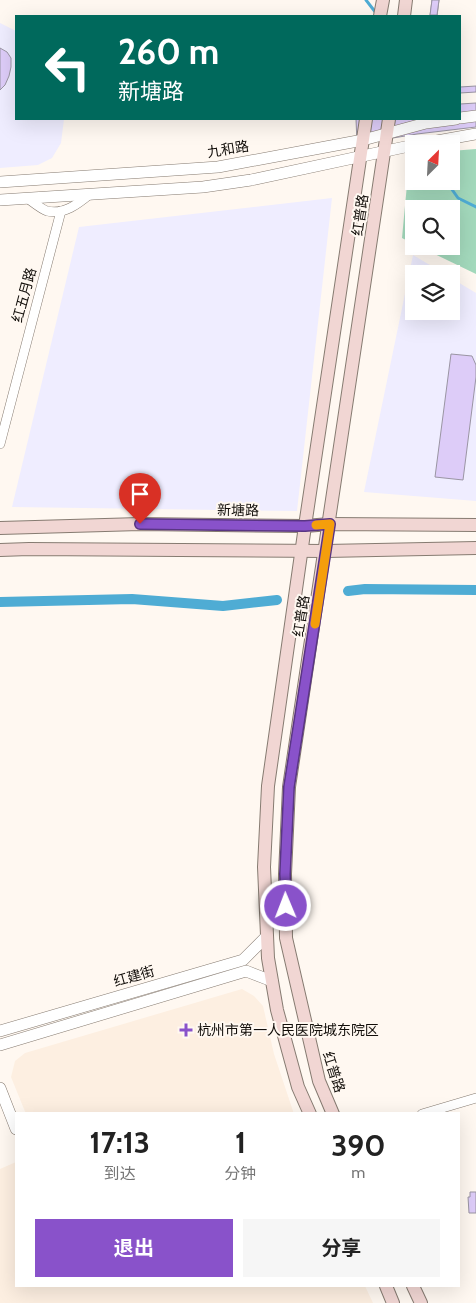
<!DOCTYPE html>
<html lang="zh">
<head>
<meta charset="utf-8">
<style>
  :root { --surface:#fff; --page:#f6f6f6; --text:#222; --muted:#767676; --accent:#8952ca }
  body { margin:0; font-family:Cabin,"Noto Sans SC",sans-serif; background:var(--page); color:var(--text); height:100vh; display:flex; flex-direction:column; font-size:19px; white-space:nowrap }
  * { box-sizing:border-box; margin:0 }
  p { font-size:16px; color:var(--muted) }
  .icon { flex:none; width:28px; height:28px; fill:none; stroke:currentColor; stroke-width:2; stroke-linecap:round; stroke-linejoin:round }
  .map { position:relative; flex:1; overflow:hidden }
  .drawer { position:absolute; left:15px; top:1112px; width:445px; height:175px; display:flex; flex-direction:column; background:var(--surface); border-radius:0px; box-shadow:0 5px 20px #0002 }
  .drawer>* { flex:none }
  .hud { position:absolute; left:15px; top:15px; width:446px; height:105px; border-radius:0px; box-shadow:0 5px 20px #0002; background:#00695c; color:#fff; overflow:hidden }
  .needle { width:32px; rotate:24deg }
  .fabs { position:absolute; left:405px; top:135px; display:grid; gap:10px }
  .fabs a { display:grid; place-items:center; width:55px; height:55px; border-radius:0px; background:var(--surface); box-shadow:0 5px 20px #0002; font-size:25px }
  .pin { position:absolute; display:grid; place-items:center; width:42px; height:42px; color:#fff; margin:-51px -21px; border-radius:50% 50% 50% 0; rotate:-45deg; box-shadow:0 0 5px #0007 }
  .pin .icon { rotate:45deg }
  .me { position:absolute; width:55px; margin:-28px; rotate:359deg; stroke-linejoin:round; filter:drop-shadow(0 0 4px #0008) }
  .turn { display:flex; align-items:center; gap:18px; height:105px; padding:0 20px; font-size:22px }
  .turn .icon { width:65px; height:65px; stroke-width:2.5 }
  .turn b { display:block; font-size:35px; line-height:42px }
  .eta { display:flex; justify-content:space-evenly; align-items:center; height:85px; text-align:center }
  .eta b { font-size:30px; font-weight:700; line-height:35px }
  .cta { display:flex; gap:10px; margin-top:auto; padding:10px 20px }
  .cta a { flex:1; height:58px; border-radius:0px; background:var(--accent); color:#fff; font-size:20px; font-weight:700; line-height:58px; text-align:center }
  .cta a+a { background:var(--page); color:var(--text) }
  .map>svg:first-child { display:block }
  .commercial { fill:#efedff }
  .built { fill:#fdefe1 }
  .green { fill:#a3d9bc }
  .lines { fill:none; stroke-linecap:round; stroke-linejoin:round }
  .stream { stroke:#4facd4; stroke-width:3 }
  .canal { stroke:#4facd4; stroke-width:10 }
  .building { fill:#ddccf8; stroke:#9a95a3 }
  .minor-casing { stroke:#867b71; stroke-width:10 }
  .tertiary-casing { stroke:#867b71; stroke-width:12 }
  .secondary-casing { stroke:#867b71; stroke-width:14 }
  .minor { stroke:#fff; stroke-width:9 }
  .tertiary { stroke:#fff; stroke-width:11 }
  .secondary { stroke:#f1d6d3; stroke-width:12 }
  .route-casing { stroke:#593583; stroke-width:12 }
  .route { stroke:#8952ca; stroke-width:9 }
  .slow { stroke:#f59e0b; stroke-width:9 }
  .poi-dot { fill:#8952ca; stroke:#fff8f1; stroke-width:2 }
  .labels { text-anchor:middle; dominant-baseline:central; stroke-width:4; stroke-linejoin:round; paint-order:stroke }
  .street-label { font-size:14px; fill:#120e0a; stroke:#fff8f1 }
  .poi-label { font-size:14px; fill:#120e0a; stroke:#fff8f1; text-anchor:start }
</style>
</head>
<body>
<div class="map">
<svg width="476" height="1303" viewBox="0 0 476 1303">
  <rect width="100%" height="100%" fill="#fff8f1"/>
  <g class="commercial">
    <path d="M 0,23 L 16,31 L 16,119 L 64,119 L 61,143 L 52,158 L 38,165 L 0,168 Z"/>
    <path d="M 332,198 L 297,511 L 12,507 L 79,227 Z"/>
    <path d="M 413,255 L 445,274 L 414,274 L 414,311 L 451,311 L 451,278 L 476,293 L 476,501 L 364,492 Z"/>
  </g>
  <g class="built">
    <path d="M 242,989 L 254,996 L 263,1006 L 274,1054 L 294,1114 L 26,1114 L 11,1077 L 15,1061 L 25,1053 Z"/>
    <path d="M 16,1162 L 16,1286 L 365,1286 L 373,1303 L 0,1303 L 0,1169 Z"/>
  </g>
  <path class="green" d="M 476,149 L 476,274 L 418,246 L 451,246 L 451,209 L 414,209 L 414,244 L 402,238 L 409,163 L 414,162 L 414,181 L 451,181 L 451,151 Z"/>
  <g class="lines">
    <g class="stream">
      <path d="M 366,0 L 376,13"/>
      <path d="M 446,181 L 458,198 L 476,207"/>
    </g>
    <g class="canal">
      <path d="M 348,591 L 365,589 L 476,590"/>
      <path d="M 0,602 L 132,599 L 223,606 L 277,600"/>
    </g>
  </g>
  <g class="building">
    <path d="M 432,0 L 439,0 L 437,16 L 430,16 Z"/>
    <path d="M 432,0 L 439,0 L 437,15 L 430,15 Z"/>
    <path d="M 0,48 L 7,52 L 11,58 L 11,67 L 9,76 L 5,85 L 0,90 Z"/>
    <path d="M 476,86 L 476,92 L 460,93 L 460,87 Z"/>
    <path d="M 476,103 L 476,127 L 417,134 L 357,144 L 356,119 L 460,119 L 460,104 Z"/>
    <path d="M 451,354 L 472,356 L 476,365 L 476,377 L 463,480 L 435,477 Z"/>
    <path d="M 470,1192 L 476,1192 L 476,1213 L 469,1213 L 468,1197 L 470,1197 Z"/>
  </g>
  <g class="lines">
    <g class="minor-casing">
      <g id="minor">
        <path d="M 27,198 C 33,202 41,209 47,211 C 64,215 78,204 90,194"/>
        <path d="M 0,444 L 61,211"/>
        <path d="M 422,1114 L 476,1098"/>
      </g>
    </g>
    <g class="tertiary-casing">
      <g id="tertiary">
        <path d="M 460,118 L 476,116"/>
        <path d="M 420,144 L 476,134"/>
        <path d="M 0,182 L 218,167 L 363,140 L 426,123 L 456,119"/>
        <path d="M 0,200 L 203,187 L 251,180 L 414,145"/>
        <path d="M 0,1031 L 243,960 L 267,936"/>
        <path d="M 0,1045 L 246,971 L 272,981"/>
        <path d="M 0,1088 L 16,1129"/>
      </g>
    </g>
    <g class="secondary-casing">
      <g id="secondary">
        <path d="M 380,16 L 383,0"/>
        <path d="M 404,16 L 406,0"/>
        <path d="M 0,528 L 140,524 L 305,526 L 330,524 L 476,525"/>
        <path d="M 0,550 L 29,549 L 326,551 L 476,548"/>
        <path d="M 310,1114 L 298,1087 L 277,1010 L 268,958 L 264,867 L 268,786 L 305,526 L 366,119"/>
        <path d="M 333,1114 L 319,1081 L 286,938 L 285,874 L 289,787 L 389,119"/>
        <path d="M 386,1286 L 393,1303"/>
        <path d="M 413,1286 L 421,1303"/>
      </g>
    </g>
    <use href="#minor" class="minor"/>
    <use href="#tertiary" class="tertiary"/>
    <use href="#secondary" class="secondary"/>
  </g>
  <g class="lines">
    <g class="route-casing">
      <path id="route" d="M 140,524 L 305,526 L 330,524 L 289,787 L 285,874 L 286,906"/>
    </g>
    <use href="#route" class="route"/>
    <path class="slow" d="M 315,624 L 330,524 L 316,525"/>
  </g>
  <path class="poi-dot" d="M183.5 1022.5h5v5h5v5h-5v5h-5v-5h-5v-5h5z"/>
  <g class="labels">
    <g class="street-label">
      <text transform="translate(228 149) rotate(-9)">九和路</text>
      <text transform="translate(360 215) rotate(-82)">红普路</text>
      <text transform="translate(24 295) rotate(-75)">红五月路</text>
      <text transform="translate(238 510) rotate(1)">新塘路</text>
      <text transform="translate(301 616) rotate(-81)">红普路</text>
      <text transform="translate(134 976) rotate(-16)">红建街</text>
      <text transform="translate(334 1072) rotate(72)">红普路</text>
    </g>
    <g class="poi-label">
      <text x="197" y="1030">杭州市第一人民医院城东院区</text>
    </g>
  </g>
</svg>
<div class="fabs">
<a><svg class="needle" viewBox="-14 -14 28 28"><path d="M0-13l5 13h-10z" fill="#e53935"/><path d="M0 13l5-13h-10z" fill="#767676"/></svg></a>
<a><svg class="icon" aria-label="search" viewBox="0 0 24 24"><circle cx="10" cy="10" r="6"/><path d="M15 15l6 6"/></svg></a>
<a><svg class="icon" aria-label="layers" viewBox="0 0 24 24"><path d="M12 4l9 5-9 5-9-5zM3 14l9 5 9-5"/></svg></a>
</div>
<div class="pin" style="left:140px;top:524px;background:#d93025"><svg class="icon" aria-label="arrive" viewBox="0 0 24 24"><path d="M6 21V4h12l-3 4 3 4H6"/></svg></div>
<svg class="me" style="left:286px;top:906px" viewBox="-20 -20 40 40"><circle r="17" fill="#8952ca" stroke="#fff" stroke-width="3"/><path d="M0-11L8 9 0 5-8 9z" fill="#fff"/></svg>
<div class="hud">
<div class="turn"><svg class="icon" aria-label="left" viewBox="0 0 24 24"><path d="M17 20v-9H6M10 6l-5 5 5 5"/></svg><div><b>260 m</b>新塘路</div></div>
</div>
<section class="drawer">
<div class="eta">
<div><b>17:13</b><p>到达</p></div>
<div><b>1</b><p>分钟</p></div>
<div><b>390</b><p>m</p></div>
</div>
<div class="cta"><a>退出</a><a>分享</a></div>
</section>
</div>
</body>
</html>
